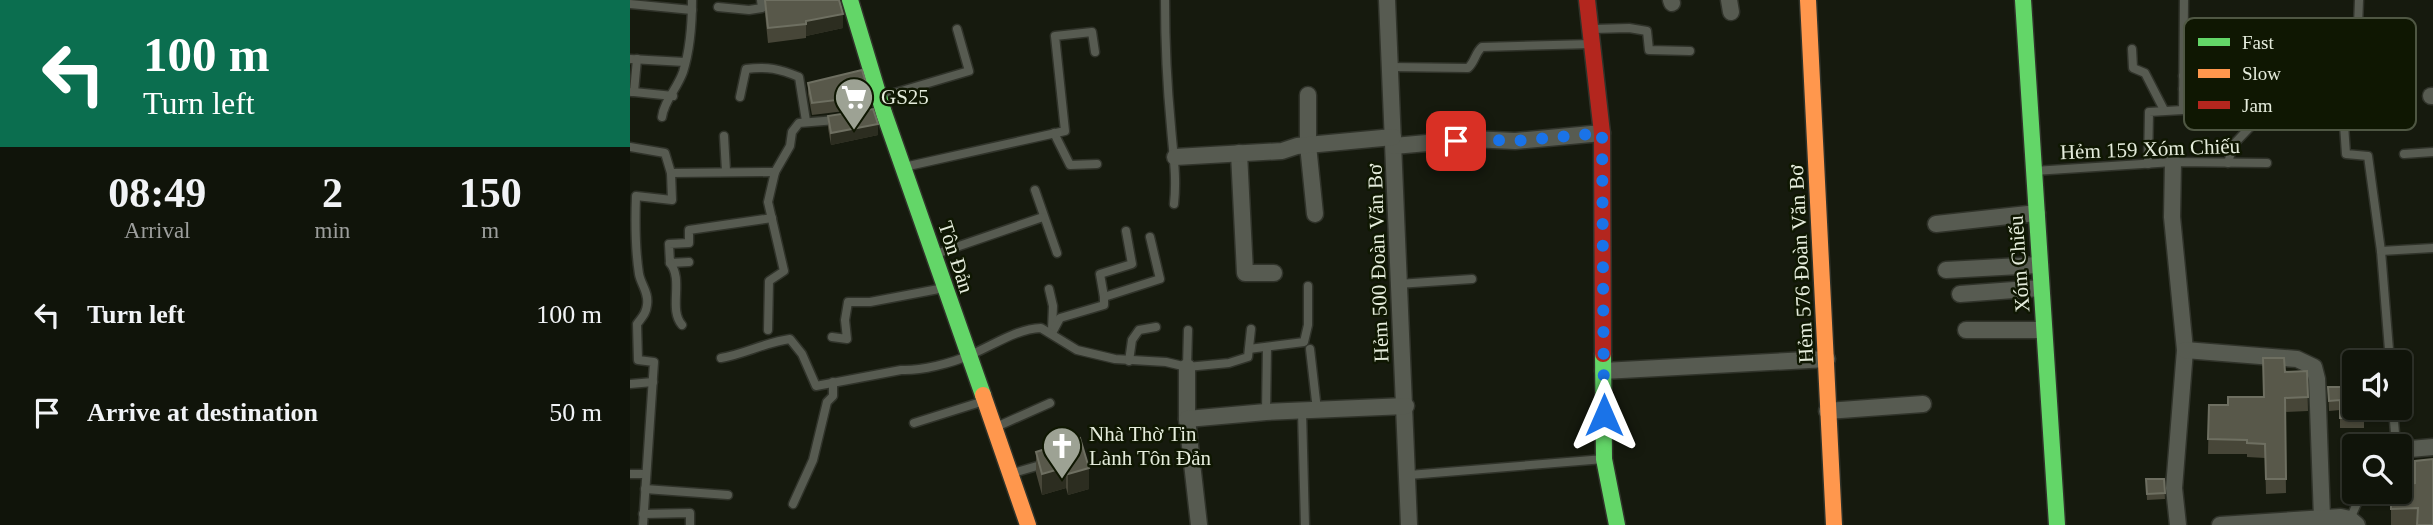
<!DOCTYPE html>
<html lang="en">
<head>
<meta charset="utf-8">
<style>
  :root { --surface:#10140a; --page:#1e2118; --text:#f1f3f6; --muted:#9c9e9c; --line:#30332b }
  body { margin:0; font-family:Georgia,serif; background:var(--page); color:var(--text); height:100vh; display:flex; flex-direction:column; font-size:26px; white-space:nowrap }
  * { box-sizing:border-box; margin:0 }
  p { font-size:23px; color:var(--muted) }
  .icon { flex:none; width:38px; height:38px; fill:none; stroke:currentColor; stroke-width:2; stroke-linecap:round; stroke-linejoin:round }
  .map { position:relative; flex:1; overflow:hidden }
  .details { display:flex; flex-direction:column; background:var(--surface); width:630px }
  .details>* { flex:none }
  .guide { background:#0b6e4f; color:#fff; overflow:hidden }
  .fabs { position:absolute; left:1712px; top:350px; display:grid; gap:14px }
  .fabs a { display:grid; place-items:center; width:70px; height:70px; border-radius:7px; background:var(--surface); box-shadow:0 2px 5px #0004,0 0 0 2px var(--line); font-size:35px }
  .pin { position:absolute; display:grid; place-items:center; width:60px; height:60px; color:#fff; margin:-30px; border-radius:14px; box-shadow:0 4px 10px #0006 }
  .me { position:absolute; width:77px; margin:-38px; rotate:0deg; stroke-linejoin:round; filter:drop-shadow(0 0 5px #0008) }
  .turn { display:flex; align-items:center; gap:24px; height:147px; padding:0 28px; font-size:32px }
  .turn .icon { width:91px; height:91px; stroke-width:2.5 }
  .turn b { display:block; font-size:49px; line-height:60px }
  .eta { display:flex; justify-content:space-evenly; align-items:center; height:119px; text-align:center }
  .eta b { font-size:42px; font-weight:700; line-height:49px }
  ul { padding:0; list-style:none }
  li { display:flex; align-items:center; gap:21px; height:98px; padding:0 28px }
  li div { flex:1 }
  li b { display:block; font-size:26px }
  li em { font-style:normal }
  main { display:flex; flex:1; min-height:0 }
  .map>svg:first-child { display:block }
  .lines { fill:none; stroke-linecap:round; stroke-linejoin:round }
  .lane-casing { stroke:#30332a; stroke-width:11 }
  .street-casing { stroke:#30332a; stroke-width:19 }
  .fast-casing { stroke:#30332a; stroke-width:19 }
  .slow-casing { stroke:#30332a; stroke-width:19 }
  .jam-casing { stroke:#30332a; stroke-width:19 }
  .lane { stroke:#575b51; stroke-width:8 }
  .street { stroke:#575b51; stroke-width:16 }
  .fast { stroke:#63d668; stroke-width:16 }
  .slow { stroke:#ff974d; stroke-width:16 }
  .jam { stroke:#b3261e; stroke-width:16 }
  .wall { fill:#474638 }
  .shaded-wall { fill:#2c2d20 }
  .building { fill:#58584a; stroke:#6e6f61; stroke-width:2 }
  .route { stroke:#1a73e8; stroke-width:12; stroke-dasharray:0 21.6 }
  .labels { text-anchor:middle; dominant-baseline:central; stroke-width:5; stroke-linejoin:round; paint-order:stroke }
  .poi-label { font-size:21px; fill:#e5ecdc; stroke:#0f1702; text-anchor:start }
  .street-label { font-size:21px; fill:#e5ecdc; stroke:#0f1702 }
  .key { fill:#0f1702; stroke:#4f5743; stroke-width:2 }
  .key-label { font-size:19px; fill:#e5ecdc }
</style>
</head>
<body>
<main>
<section class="details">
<div class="guide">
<div class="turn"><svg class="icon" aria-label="left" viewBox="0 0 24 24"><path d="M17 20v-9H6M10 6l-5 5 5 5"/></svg><div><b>100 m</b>Turn left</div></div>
</div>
<div class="eta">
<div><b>08:49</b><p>Arrival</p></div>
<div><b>2</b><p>min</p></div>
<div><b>150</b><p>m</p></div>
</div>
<ul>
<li><svg class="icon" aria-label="left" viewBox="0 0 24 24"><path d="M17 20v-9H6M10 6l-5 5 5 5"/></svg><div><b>Turn left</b></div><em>100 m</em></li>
<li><svg class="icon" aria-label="arrive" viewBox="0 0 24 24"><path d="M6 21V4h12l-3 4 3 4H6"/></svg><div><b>Arrive at destination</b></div><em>50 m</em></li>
</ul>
</section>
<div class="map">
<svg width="1803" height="525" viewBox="0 0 1803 525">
  <rect width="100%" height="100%" fill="#161a0e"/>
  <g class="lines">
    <g class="lane-casing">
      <g id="lane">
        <path d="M 535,0 C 535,42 537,85 541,127 C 543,153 547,177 544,204"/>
        <path d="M 1729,0 L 1725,103 L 1713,110 L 1716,154 L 1738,156 L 1751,251 L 1760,362"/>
        <path d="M 0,4 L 62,10"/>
        <path d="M 88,7 L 119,10 L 132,8 L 131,0"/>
        <path d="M 963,29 L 999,28 L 1017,31 L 1019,50 L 1060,51"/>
        <path d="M 1502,49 L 1503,68 L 1515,73 L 1534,110"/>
        <path d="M 0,59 L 55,62"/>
        <path d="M 760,67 L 838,68 C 845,62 845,53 852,47 L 962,44"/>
        <path d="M 1553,76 L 1603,75"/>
        <path d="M 1553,89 L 1591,87"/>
        <path d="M 2,92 L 4,92 L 7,59"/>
        <path d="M 4,92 L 43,96"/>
        <path d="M 110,97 L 116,69 C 137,66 150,69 169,77 L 176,121"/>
        <path d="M 251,97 L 339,71 L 327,29"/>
        <path d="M 32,117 C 34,101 47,89 53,72 C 60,50 62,23 62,0"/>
        <path d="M 424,133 L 440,165 L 467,164"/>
        <path d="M 94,136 L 96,171"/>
        <path d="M 0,147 L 35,153 L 41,173 L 145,172"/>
        <path d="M 1774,154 L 1803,152"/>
        <path d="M 1598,163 L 1603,145 L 1623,124"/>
        <path d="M 1518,164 L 1519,112 L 1553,110 L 1554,0"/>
        <path d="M 274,167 L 435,131 L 425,36 L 462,32 L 465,52"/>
        <path d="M 1404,171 L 1543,162 L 1637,163"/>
        <path d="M 405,190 L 427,253"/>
        <path d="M 1751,251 L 1803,248"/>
        <path d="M 306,254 L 413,217"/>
        <path d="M 59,262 L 40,263 L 39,244 L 59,243 L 59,230 L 142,218"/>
        <path d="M 40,263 C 54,280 38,309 52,325"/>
        <path d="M 768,284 L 842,279"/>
        <path d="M 419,289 L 423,306 L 422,330"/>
        <path d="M 474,297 L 470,274 L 502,264 L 496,231"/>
        <path d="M 138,330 L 139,281 L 154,271 L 138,202 L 145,172 L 160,146 L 162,132 L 169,123 L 206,120"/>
        <path d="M 422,333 L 430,318 L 474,305 L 474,297 L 530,279 L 520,237"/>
        <path d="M 202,337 L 217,339 L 215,320 L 218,302 L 240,302 L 314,288"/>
        <path d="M 619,349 L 674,342 L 678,325 L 678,286"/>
        <path d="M 680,349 L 687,410"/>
        <path d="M 91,358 C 115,354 136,342 160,339 L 172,354 L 186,386 L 271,370 C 291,371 322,363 340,355 C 364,345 386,329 411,328 L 447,350 L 485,359 L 536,362 L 557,367 L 599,363 L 618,357 L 621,329"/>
        <path d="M 499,361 L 502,340 L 509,330 L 526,327"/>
        <path d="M 557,367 L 558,330"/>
        <path d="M 0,384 L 23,382"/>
        <path d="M 1763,408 L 1766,446"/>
        <path d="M 636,412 L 637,347"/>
        <path d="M 672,412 L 675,525"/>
        <path d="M 284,423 L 354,401"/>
        <path d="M 366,427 L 420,403"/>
        <path d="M 383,473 L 414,464"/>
        <path d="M 0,474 L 16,474"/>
        <path d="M 779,475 L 974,459"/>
        <path d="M 15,489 L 98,495"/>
        <path d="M 163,504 L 183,460 L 197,402 L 203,396 L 203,382"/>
        <path d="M 13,514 L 60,513 L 60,525"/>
        <path d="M 1720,519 L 1732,492"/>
        <path d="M 13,525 L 24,362 L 8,360 L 7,324 C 12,317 16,314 17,305 C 19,292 11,285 9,274 C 5,248 5,222 6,196 L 42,200 L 41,173"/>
      </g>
    </g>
    <g class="street-casing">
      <g id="street">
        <path d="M 757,0 L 779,525"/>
        <path d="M 1041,0 L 1042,3"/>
        <path d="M 1099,0 L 1101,12"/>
        <path d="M 678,95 L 678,145 L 685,214"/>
        <path d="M 1801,96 L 1803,96"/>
        <path d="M 764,146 L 841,139 L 885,141 L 972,133"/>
        <path d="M 609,153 L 615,273 L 644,273"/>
        <path d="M 545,157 L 652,151 L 667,146 L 763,137"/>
        <path d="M 1543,162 L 1542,217 L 1555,350 L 1544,488 L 1548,525"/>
        <path d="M 1306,224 L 1407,213"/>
        <path d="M 1316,270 L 1410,265"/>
        <path d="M 1330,294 L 1411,288"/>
        <path d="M 1336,330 L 1414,330"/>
        <path d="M 1555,350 L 1667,359 L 1684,367 L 1687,379 L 1692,518"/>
        <path d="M 557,367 L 557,419 L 569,525"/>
        <path d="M 973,371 L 1197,359"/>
        <path d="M 1197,411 L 1293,404"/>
        <path d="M 557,419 L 636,412 L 776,406"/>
        <path d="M 1769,450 L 1803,447"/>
        <path d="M 1590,525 L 1711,517 L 1720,519 L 1727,525"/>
      </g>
    </g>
    <g class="fast-casing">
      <g id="fast">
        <path d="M 220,0 L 254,113 L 353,395"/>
        <path d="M 1393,0 L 1427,525"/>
        <path d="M 973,354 L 974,459 L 987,525"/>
      </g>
    </g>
    <g class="slow-casing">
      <g id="slow">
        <path d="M 1178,0 L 1204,525"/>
        <path d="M 353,395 L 398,525"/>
      </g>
    </g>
    <g class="jam-casing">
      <path id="jam" d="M 957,0 L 972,133 L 973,354"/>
    </g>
    <use href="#lane" class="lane"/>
    <use href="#street" class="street"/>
    <use href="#fast" class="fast"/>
    <use href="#slow" class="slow"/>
    <use href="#jam" class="jam"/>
  </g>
  <g class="wall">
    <path d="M 135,0 L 213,28 L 176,36 L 176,38 L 138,43 L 135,14 Z"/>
    <path d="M 178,83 L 240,96 L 240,108 L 182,115 L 178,94 Z"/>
    <path d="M 198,116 L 248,135 L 201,145 L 198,128 Z"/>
    <path d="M 1677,371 L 1678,411 L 1655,412 L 1656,493 L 1636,494 L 1635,458 L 1617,457 L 1617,454 L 1578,454 L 1579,405 L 1598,405 L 1634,397 Z"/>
    <path d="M 1698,387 L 1758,412 L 1758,422 L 1734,422 L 1734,428 L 1710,428 L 1710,410 L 1699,411 Z"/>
    <path d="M 450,438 L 459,489 L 438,495 L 436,488 L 412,495 L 406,473 L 406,452 Z"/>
    <path d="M 1516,479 L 1534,479 L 1535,499 L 1517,500 Z"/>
    <path d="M 1785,483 L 1803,525 L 1761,525 L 1761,492 Z"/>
  </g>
  <g class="shaded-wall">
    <path d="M 213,14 L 213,28 L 176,36 L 176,21 Z"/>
    <path d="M 248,124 L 248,135 L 201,145 L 201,133 Z"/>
    <path d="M 436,467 L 436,488 L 412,495 L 412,474 Z"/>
    <path d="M 459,468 L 459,489 L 438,495 L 438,474 Z"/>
  </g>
  <g class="building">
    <path d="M 135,0 L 209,0 L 213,14 L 176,21 L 176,24 L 138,28 Z"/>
    <path d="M 232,70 L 240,96 L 182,103 L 178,83 Z"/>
    <path d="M 243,109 L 248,124 L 201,133 L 198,116 Z"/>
    <path d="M 1633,358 L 1654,358 L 1655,372 L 1677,371 L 1678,397 L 1655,398 L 1656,479 L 1636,479 L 1635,444 L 1617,443 L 1617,440 L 1578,439 L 1579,405 L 1598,405 L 1598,397 L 1634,397 Z"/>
    <path d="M 1698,387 L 1724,387 L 1724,408 L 1757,408 L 1758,412 L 1734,412 L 1734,418 L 1710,418 L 1710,400 L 1699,401 Z"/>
    <path d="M 450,438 L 459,468 L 438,474 L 436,467 L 412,474 L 406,452 Z"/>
    <path d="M 1803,459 L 1803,525 L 1787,525 L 1788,508 L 1761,509 L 1761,492 L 1769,492 L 1769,485 L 1785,483 L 1785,461 Z"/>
    <path d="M 1516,479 L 1534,479 L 1535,493 L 1517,494 Z"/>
  </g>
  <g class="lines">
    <path class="route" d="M 826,141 L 841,139 L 885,141 L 972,133 L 974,415"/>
  </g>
  <defs>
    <g id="supermarket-pin" transform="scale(2.0125)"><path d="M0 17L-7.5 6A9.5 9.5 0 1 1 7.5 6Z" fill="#9da294" stroke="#0f1702"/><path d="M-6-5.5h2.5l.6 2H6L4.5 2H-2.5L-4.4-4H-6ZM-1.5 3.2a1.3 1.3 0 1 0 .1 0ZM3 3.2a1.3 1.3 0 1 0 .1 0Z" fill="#fff"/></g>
    <g id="church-pin" transform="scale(2.0125)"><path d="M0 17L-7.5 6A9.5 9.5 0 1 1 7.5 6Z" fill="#9da294" stroke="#0f1702"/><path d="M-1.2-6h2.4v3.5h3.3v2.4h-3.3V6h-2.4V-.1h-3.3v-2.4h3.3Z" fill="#fff"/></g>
  </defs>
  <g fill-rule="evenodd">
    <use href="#supermarket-pin" x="224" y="97"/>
    <use href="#church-pin" x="432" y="446"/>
  </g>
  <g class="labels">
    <g class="poi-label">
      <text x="251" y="97">GS25</text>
      <text x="459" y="434">Nhà Thờ Tin<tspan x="459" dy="24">Lành Tôn Đản</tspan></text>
    </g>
    <g class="street-label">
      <text transform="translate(1520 149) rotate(-2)">Hẻm 159 Xóm Chiếu</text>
      <text transform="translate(326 257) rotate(72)">Tôn Đản</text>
      <text transform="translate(748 263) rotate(-92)">Hẻm 500 Đoàn Văn Bơ</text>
      <text transform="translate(1171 264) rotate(-93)">Hẻm 576 Đoàn Văn Bơ</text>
      <text transform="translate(1389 264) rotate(-94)">Xóm Chiếu</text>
    </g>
  </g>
  <rect x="1554" y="18" width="232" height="112" rx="10" class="key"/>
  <rect x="1568" y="38" width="32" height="8" fill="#63d668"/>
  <rect x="1568" y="69" width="32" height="9" fill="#ff974d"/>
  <rect x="1568" y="101" width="32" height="8" fill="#b3261e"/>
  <g class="key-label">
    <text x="1612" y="49">Fast</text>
    <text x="1612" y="80">Slow</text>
    <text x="1612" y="112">Jam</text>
  </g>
</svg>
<div class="fabs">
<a><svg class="icon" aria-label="sound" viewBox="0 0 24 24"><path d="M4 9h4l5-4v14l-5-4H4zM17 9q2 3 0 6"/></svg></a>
<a><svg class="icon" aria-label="search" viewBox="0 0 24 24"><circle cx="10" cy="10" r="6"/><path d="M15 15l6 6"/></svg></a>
</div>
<div class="pin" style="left:826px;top:141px;background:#d93025"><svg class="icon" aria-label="arrive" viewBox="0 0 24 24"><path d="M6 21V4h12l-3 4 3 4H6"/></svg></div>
<svg class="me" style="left:974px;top:415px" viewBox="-20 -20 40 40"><path d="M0-17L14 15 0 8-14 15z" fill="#1a73e8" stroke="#fff" stroke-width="4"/></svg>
</div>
</main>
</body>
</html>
